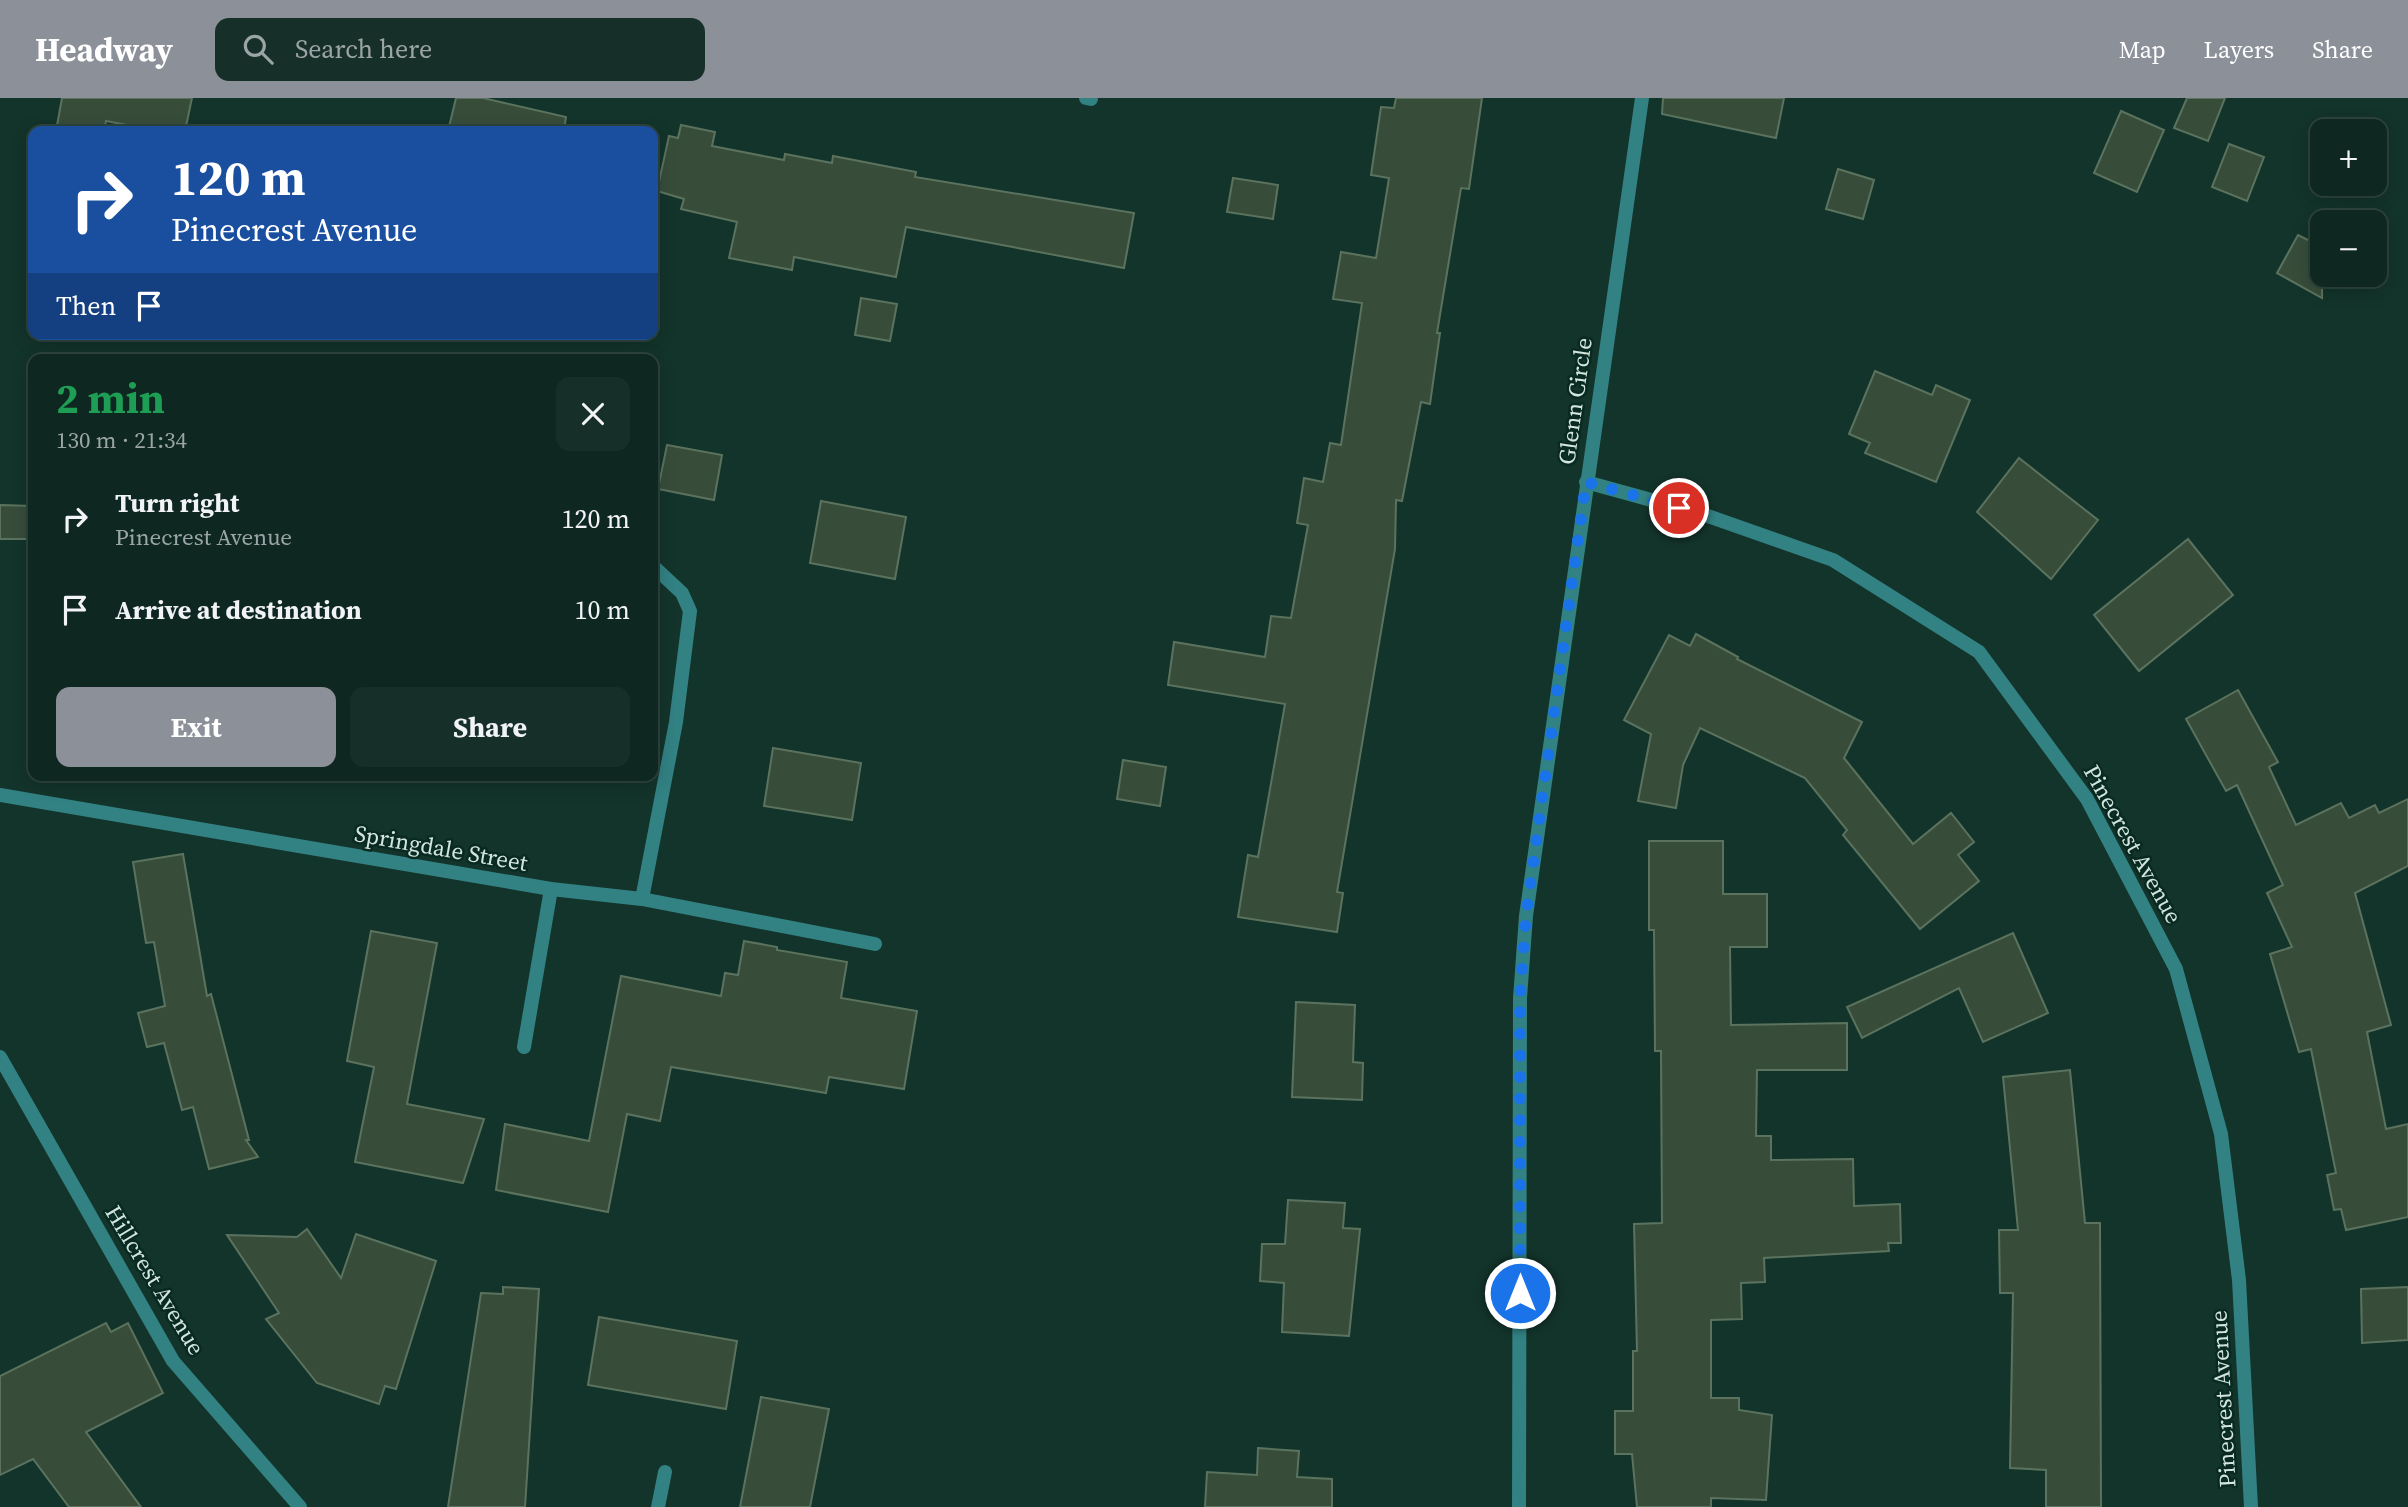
<!DOCTYPE html>
<html lang="en">
<head>
<meta charset="utf-8">
<style>
  :root { --surface:#0e2720; --page:#172f29; --text:#f1f3f6; --muted:#9ba5a5; --line:#2e443e; --accent:#8c9099 }
  body { margin:0; font-family:"Source Serif 4",serif; background:var(--page); color:var(--text); height:100vh; display:flex; flex-direction:column; font-size:26px; white-space:nowrap }
  * { box-sizing:border-box; margin:0 }
  p { font-size:23px; color:var(--muted) }
  .icon { flex:none; width:38px; height:38px; fill:none; stroke:currentColor; stroke-width:2; stroke-linecap:round; stroke-linejoin:round }
  .map { position:relative; flex:1; overflow:hidden }
  .side { position:absolute; left:28px; top:256px; width:630px; height:427px; display:flex; flex-direction:column; background:var(--surface); border-radius:14px; box-shadow:0 4px 18px #0003,0 0 0 2px var(--line) }
  .side>* { flex:none }
  .banner { position:absolute; left:28px; top:28px; width:630px; height:214px; border-radius:14px; box-shadow:0 4px 18px #0003,0 0 0 2px var(--line); background:#1a4fa0; color:#fff; overflow:hidden }
  .fabs { position:absolute; left:2310px; top:21px; display:grid; gap:14px }
  .fabs a { display:grid; place-items:center; width:77px; height:77px; border-radius:14px; background:var(--surface); box-shadow:0 4px 18px #0003,0 0 0 2px var(--line); font-size:35px }
  .pin { position:absolute; display:grid; place-items:center; width:60px; height:60px; color:#fff; margin:-30px; border:4px solid #fff; border-radius:50%; box-shadow:0 2px 7px #0007 }
  .me { position:absolute; width:77px; margin:-38px; rotate:0deg; stroke-linejoin:round; filter:drop-shadow(0 0 5px #0008) }
  .turn { display:flex; align-items:center; gap:24px; height:147px; padding:0 28px; font-size:32px }
  .turn .icon { width:91px; height:91px; stroke-width:2.5 }
  .turn b { display:block; font-size:49px; line-height:60px }
  .then { display:flex; align-items:center; height:66px; padding:0 28px; background:#0003; gap:14px; font-size:26px }
  .round { display:grid; place-items:center; flex:none; width:74px; height:74px; border-radius:14px; background:var(--page) }
  .head { display:flex; align-items:center; justify-content:space-between; height:119px; padding:0 28px }
  h1 { font-size:42px; font-weight:700; line-height:52px; color:#1e9e55 }
  .button { display:flex; gap:14px; margin-top:auto; padding:14px 28px }
  .button a { flex:1; height:80px; border-radius:14px; background:var(--accent); color:#fff; font-size:28px; font-weight:700; line-height:80px; text-align:center }
  .button a+a { background:var(--page); color:var(--text) }
  ul { padding:0; list-style:none }
  li { display:flex; align-items:center; gap:21px; height:91px; padding:0 28px }
  li div { flex:1 }
  li b { display:block; font-size:26px }
  li em { font-style:normal }
  header { display:flex; align-items:center; gap:42px; box-sizing:border-box; height:98px; padding:0 35px; background:var(--accent); color:#fff }
  header strong { font-size:33px }
  nav { display:flex; gap:38px; margin-inline-start:auto; font-size:24px }
  .search { width:490px; height:63px; background:var(--page); display:flex; align-items:center; gap:18px; box-sizing:border-box; padding:0 24px; border-radius:14px; color:var(--muted); font-size:26px }
  .map>svg:first-child { display:block }
  .building { fill:#374d3a; stroke:#5b735e; stroke-width:2 }
  .lines { fill:none; stroke-linecap:round; stroke-linejoin:round }
  .service { stroke:#328183; stroke-width:14 }
  .minor { stroke:#328183; stroke-width:14 }
  .route { stroke:#1a73e8; stroke-width:12; stroke-dasharray:0 21.6 }
  .labels { text-anchor:middle; dominant-baseline:central; stroke-width:5; stroke-linejoin:round; paint-order:stroke }
  .street-label { font-size:23px; fill:#d3e5df; stroke:#082a21 }
</style>
</head>
<body>
<header>
<strong>Headway</strong>
<div class="search"><svg class="icon" aria-label="search" viewBox="0 0 24 24"><circle cx="10" cy="10" r="6"/><path d="M15 15l6 6"/></svg>Search here</div>
<nav><a>Map</a><a>Layers</a><a>Share</a></nav>
</header>
<div class="map">
<svg width="2408" height="1409" viewBox="0 0 2408 1409">
  <rect width="100%" height="100%" fill="#13342b"/>
  <g class="building">
    <path d="M 62,0 L 192,0 L 185,33 L 158,33 L 106,23 L 104,33 L 56,33 Z"/>
    <path d="M 456,0 L 483,0 L 566,19 L 564,33 L 448,33 Z"/>
    <path d="M 1396,0 L 1482,0 L 1469,91 L 1461,90 L 1437,235 L 1440,235 L 1430,306 L 1421,304 L 1402,403 L 1396,402 L 1395,451 L 1337,794 L 1343,795 L 1337,834 L 1238,819 L 1248,757 L 1258,759 L 1285,606 L 1168,587 L 1174,544 L 1265,559 L 1271,518 L 1291,520 L 1308,427 L 1297,425 L 1304,380 L 1323,384 L 1330,345 L 1341,347 L 1362,205 L 1333,201 L 1341,154 L 1376,160 L 1389,80 L 1371,77 L 1381,9 L 1394,10 Z"/>
    <path d="M 1663,0 L 1784,0 L 1776,40 L 1662,16 Z"/>
    <path d="M 2187,0 L 2225,0 L 2208,43 L 2174,30 Z"/>
    <path d="M 2121,13 L 2164,32 L 2137,94 L 2094,75 Z"/>
    <path d="M 681,27 L 715,34 L 712,48 L 784,62 L 785,56 L 832,65 L 833,58 L 916,74 L 915,79 L 1134,115 L 1124,170 L 906,129 L 896,179 L 794,159 L 792,172 L 729,160 L 737,124 L 681,111 L 684,101 L 657,93 L 669,38 L 678,40 Z"/>
    <path d="M 2229,46 L 2264,59 L 2247,103 L 2212,89 Z"/>
    <path d="M 1838,71 L 1874,82 L 1863,121 L 1826,111 Z"/>
    <path d="M 1233,80 L 1278,87 L 1273,121 L 1227,114 Z"/>
    <path d="M 2298,137 L 2322,149 L 2322,200 L 2277,175 Z"/>
    <path d="M 861,200 L 897,206 L 890,243 L 855,237 Z"/>
    <path d="M 1875,273 L 1932,297 L 1936,287 L 1970,302 L 1936,384 L 1865,355 L 1870,345 L 1849,336 Z"/>
    <path d="M 667,347 L 722,357 L 714,402 L 658,391 Z"/>
    <path d="M 2019,360 L 2098,422 L 2051,481 L 1977,414 Z"/>
    <path d="M 821,403 L 906,419 L 895,481 L 810,465 Z"/>
    <path d="M 0,407 L 33,408 L 33,441 L 0,441 Z"/>
    <path d="M 2188,441 L 2233,497 L 2139,573 L 2094,517 Z"/>
    <path d="M 1696,536 L 1738,559 L 1737,561 L 1862,624 L 1844,660 L 1913,746 L 1951,715 L 1974,744 L 1958,757 L 1979,783 L 1920,831 L 1843,737 L 1847,732 L 1805,680 L 1700,630 L 1683,667 L 1676,710 L 1638,703 L 1651,636 L 1624,622 L 1669,537 L 1690,548 Z"/>
    <path d="M 2238,592 L 2278,664 L 2269,669 L 2296,727 L 2341,705 L 2349,720 L 2375,707 L 2379,715 L 2408,701 L 2408,768 L 2355,795 L 2391,927 L 2367,934 L 2386,1031 L 2408,1026 L 2408,1119 L 2346,1132 L 2341,1111 L 2334,1112 L 2327,1077 L 2336,1075 L 2311,951 L 2299,954 L 2270,856 L 2292,849 L 2267,795 L 2283,787 L 2237,687 L 2226,693 L 2186,621 Z"/>
    <path d="M 773,650 L 861,665 L 852,722 L 764,708 Z"/>
    <path d="M 1123,662 L 1166,669 L 1160,708 L 1117,701 Z"/>
    <path d="M 1649,743 L 1723,743 L 1723,796 L 1767,796 L 1767,849 L 1730,849 L 1731,927 L 1847,925 L 1847,972 L 1757,972 L 1756,1038 L 1771,1038 L 1771,1062 L 1853,1061 L 1854,1108 L 1900,1106 L 1901,1145 L 1888,1145 L 1889,1153 L 1764,1160 L 1765,1184 L 1741,1185 L 1742,1221 L 1711,1222 L 1711,1300 L 1739,1300 L 1739,1312 L 1772,1317 L 1766,1402 L 1711,1400 L 1711,1409 L 1637,1409 L 1632,1356 L 1615,1356 L 1615,1313 L 1633,1313 L 1633,1253 L 1637,1253 L 1634,1126 L 1662,1125 L 1661,953 L 1655,953 L 1654,832 L 1649,832 Z"/>
    <path d="M 183,756 L 207,898 L 211,896 L 249,1042 L 246,1042 L 258,1059 L 209,1071 L 193,1009 L 182,1012 L 164,945 L 147,949 L 138,915 L 165,908 L 154,844 L 146,845 L 133,764 Z"/>
    <path d="M 371,833 L 437,845 L 407,1006 L 484,1021 L 463,1085 L 355,1064 L 374,969 L 347,963 Z"/>
    <path d="M 2013,835 L 2048,915 L 1983,944 L 1959,890 L 1862,940 L 1847,909 Z"/>
    <path d="M 744,843 L 777,849 L 777,852 L 847,864 L 841,900 L 917,913 L 904,991 L 829,979 L 826,995 L 671,969 L 660,1023 L 627,1016 L 608,1114 L 496,1092 L 505,1026 L 589,1043 L 621,878 L 721,898 L 725,875 L 738,877 Z"/>
    <path d="M 1296,904 L 1355,907 L 1353,964 L 1363,965 L 1362,1002 L 1292,999 Z"/>
    <path d="M 2070,972 L 2085,1125 L 2100,1125 L 2101,1409 L 2046,1409 L 2046,1372 L 2010,1370 L 2013,1195 L 2000,1195 L 1999,1132 L 2018,1132 L 2003,979 Z"/>
    <path d="M 1288,1102 L 1345,1105 L 1343,1130 L 1360,1131 L 1349,1238 L 1282,1234 L 1284,1185 L 1260,1183 L 1262,1146 L 1285,1146 Z"/>
    <path d="M 307,1131 L 341,1180 L 356,1136 L 436,1163 L 396,1291 L 385,1288 L 379,1306 L 317,1285 L 266,1221 L 279,1215 L 227,1137 L 297,1139 Z"/>
    <path d="M 503,1189 L 539,1191 L 525,1409 L 448,1409 L 481,1195 L 503,1196 Z"/>
    <path d="M 2408,1189 L 2408,1242 L 2362,1245 L 2361,1191 Z"/>
    <path d="M 599,1219 L 737,1243 L 726,1311 L 588,1287 Z"/>
    <path d="M 106,1225 L 111,1234 L 128,1225 L 163,1295 L 86,1334 L 141,1409 L 69,1409 L 33,1361 L 0,1377 L 0,1278 Z"/>
    <path d="M 761,1299 L 829,1311 L 810,1409 L 740,1409 Z"/>
    <path d="M 1258,1350 L 1299,1353 L 1297,1379 L 1332,1381 L 1332,1409 L 1205,1409 L 1207,1374 L 1257,1377 Z"/>
  </g>
  <g class="lines">
    <g class="service">
      <path d="M 642,801 L 676,624 L 690,513 L 682,495 L 653,468"/>
      <path d="M 524,949 L 551,791"/>
      <path d="M 658,1409 L 665,1374"/>
    </g>
    <g class="minor">
      <path d="M 1086,0 L 1091,1"/>
      <path d="M 1586,384 L 1702,416 L 1833,462 L 1979,554 L 2087,701 L 2176,871 L 2221,1036 L 2239,1182 L 2251,1409"/>
      <path d="M 0,697 L 551,791 L 642,801 L 875,846"/>
      <path d="M 0,959 L 173,1263 L 300,1409"/>
      <path d="M 1519,1409 L 1520,900 L 1526,818 L 1642,0"/>
    </g>
  </g>
  <g class="lines">
    <path class="route" d="M 1520,1195 L 1520,900 L 1526,818 L 1586,384 L 1679,410"/>
  </g>
  <g class="labels">
    <g class="street-label">
      <text transform="translate(1575 303) rotate(-82)">Glenn Circle</text>
      <text transform="translate(2133 746) rotate(61)">Pinecrest Avenue</text>
      <text transform="translate(441 750) rotate(10)">Springdale Street</text>
      <text transform="translate(155 1182) rotate(59)">Hillcrest Avenue</text>
      <text transform="translate(2223 1301) rotate(-93)">Pinecrest Avenue</text>
    </g>
  </g>
</svg>
<div class="fabs">
<a>+</a>
<a>−</a>
</div>
<div class="pin" style="left:1679px;top:410px;background:#d93025"><svg class="icon" aria-label="arrive" viewBox="0 0 24 24"><path d="M6 21V4h12l-3 4 3 4H6"/></svg></div>
<svg class="me" style="left:1520px;top:1195px" viewBox="-20 -20 40 40"><circle r="17" fill="#1a73e8" stroke="#fff" stroke-width="3"/><path d="M0-11L8 9 0 5-8 9z" fill="#fff"/></svg>
<div class="banner">
<div class="turn"><svg class="icon" aria-label="right" viewBox="0 0 24 24"><path d="M7 20v-9h11M14 6l5 5-5 5"/></svg><div><b>120 m</b>Pinecrest Avenue</div></div>
<div class="then">Then<svg class="icon" aria-label="arrive" viewBox="0 0 24 24"><path d="M6 21V4h12l-3 4 3 4H6"/></svg></div>
</div>
<section class="side">
<div class="head"><div><h1>2 min</h1><p>130 m · 21:34</p></div><a class="round"><svg class="icon" aria-label="close" viewBox="0 0 24 24"><path d="M6 6l12 12M18 6L6 18"/></svg></a></div>
<ul>
<li><svg class="icon" aria-label="right" viewBox="0 0 24 24"><path d="M7 20v-9h11M14 6l5 5-5 5"/></svg><div><b>Turn right</b><p>Pinecrest Avenue</p></div><em>120 m</em></li>
<li><svg class="icon" aria-label="arrive" viewBox="0 0 24 24"><path d="M6 21V4h12l-3 4 3 4H6"/></svg><div><b>Arrive at destination</b></div><em>10 m</em></li>
</ul>
<div class="button"><a>Exit</a><a>Share</a></div>
</section>
</div>
</body>
</html>
